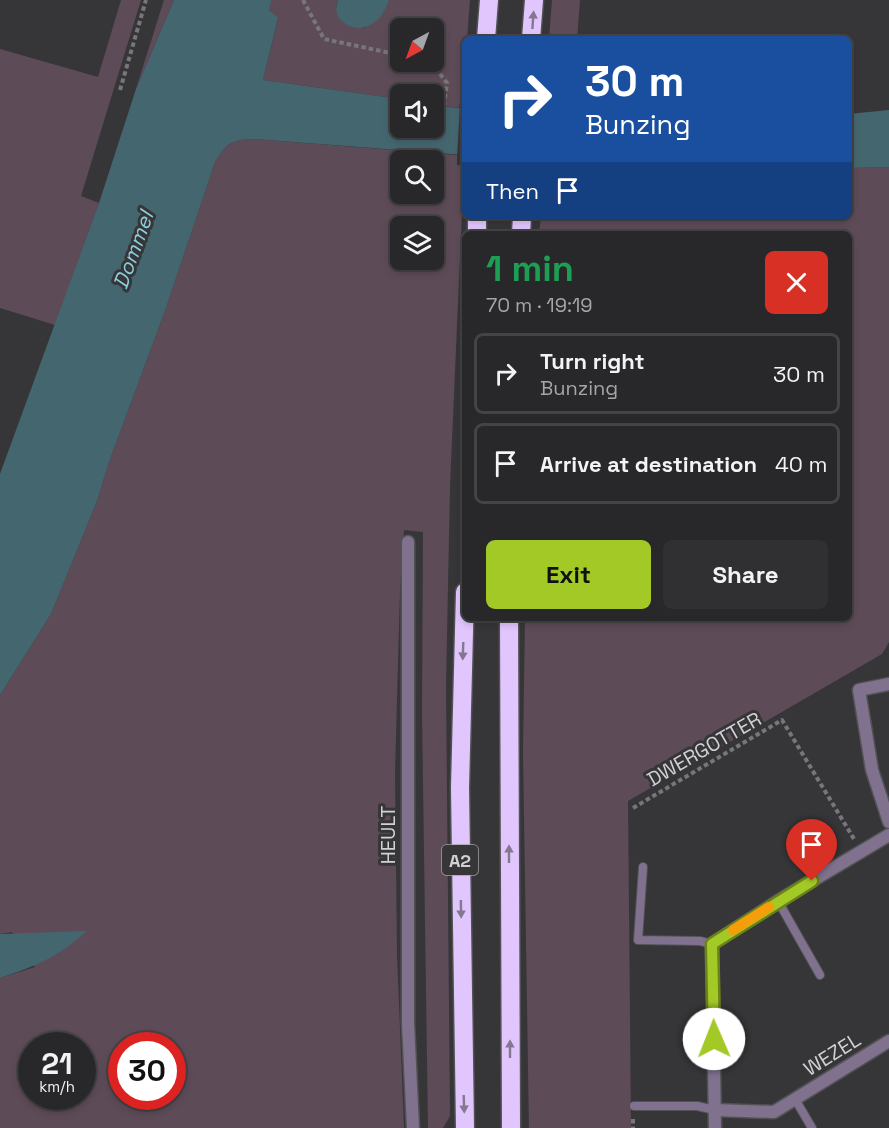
<!DOCTYPE html>
<html lang="en">
<head>
<meta charset="utf-8">
<style>
  :root { --surface:#28282b; --page:#303033; --text:#f1f3f6; --muted:#a5a6a9; --line:#444447; --accent:#a3c927 }
  body { margin:0; font-family:"Space Grotesk",sans-serif; background:var(--page); color:var(--text); height:100vh; display:flex; flex-direction:column; font-size:22px; white-space:nowrap }
  * { box-sizing:border-box; margin:0 }
  p { font-size:20px; color:var(--muted) }
  .icon { flex:none; width:33px; height:33px; fill:none; stroke:currentColor; stroke-width:2; stroke-linecap:round; stroke-linejoin:round }
  .map { position:relative; flex:1; overflow:hidden }
  .sheet { position:absolute; left:462px; top:231px; width:390px; height:390px; display:flex; flex-direction:column; background:var(--surface); border-radius:9px; box-shadow:0 3px 9px #0003,0 0 0 2px var(--line) }
  .sheet>* { flex:none }
  .guide { position:absolute; left:462px; top:36px; width:390px; height:183px; border-radius:9px; box-shadow:0 3px 9px #0003,0 0 0 2px var(--line); background:#1a4fa0; color:#fff; overflow:hidden }
  .needle { width:39px; rotate:221deg }
  .fabs { position:absolute; left:390px; top:18px; display:grid; gap:12px }
  .fabs a { display:grid; place-items:center; width:54px; height:54px; border-radius:9px; background:var(--surface); box-shadow:0 3px 9px #0003,0 0 0 2px var(--line); font-size:30px }
  .speed { position:absolute; left:18px; top:1032px; display:flex; gap:12px; font-size:30px; font-weight:700; text-align:center }
  .speed>* { display:grid; place-content:center; width:78px; height:78px; border-radius:50%; background:var(--surface); box-shadow:0 3px 9px #0003,0 0 0 2px var(--line); line-height:1 }
  .speed small { font-size:15px; font-weight:400 }
  .speed .limit { border:9px solid #d22; background:#fff; color:#111 }
  .pin { position:absolute; display:grid; place-items:center; width:51px; height:51px; color:#fff; margin:-62px -26px; border-radius:50% 50% 50% 0; rotate:-45deg; box-shadow:0 0 6px #0007 }
  .pin .icon { rotate:45deg }
  .me { position:absolute; width:66px; margin:-33px; rotate:359deg; stroke-linejoin:round; filter:drop-shadow(0 0 4px #0008) }
  .turn { display:flex; align-items:center; gap:21px; height:126px; padding:0 24px; font-size:27px }
  .turn .icon { width:78px; height:78px; stroke-width:2.5 }
  .turn b { display:block; font-size:42px; line-height:51px }
  .then { display:flex; align-items:center; height:57px; padding:0 24px; background:#0003; gap:12px; font-size:22px }
  .round { display:grid; place-items:center; flex:none; width:63px; height:63px; border-radius:9px; background:var(--page) }
  .overview { display:flex; align-items:center; justify-content:space-between; height:102px; padding:0 24px }
  h1 { font-size:36px; font-weight:700; line-height:45px; color:#1e9e55 }
  .primary-button { display:flex; gap:12px; margin-top:auto; padding:12px 24px }
  .primary-button a { flex:1; height:69px; border-radius:9px; background:var(--accent); color:#111; font-size:24px; font-weight:700; line-height:69px; text-align:center }
  .primary-button a+a { background:var(--page); color:var(--text) }
  ul { padding:0; list-style:none }
  li { display:flex; align-items:center; gap:18px; height:81px; margin:0 12px 9px; padding:0 12px; border:3px solid var(--line); border-radius:9px }
  li div { flex:1 }
  li b { display:block; font-size:22px }
  li em { font-style:normal }
  .map>svg:first-child { display:block }
  .green { fill:#5e4b58; fill-rule:evenodd }
  .water { fill:#44676f }
  .pier { fill:#363639 }
  .lines { fill:none; stroke-linecap:round; stroke-linejoin:round }
  .service-casing { stroke:#525255; stroke-width:10 }
  .minor-casing { stroke:#525255; stroke-width:15 }
  .motorway-casing { stroke:#525255; stroke-width:21 }
  .path { stroke:#77777a; stroke-width:4; stroke-dasharray:4.5 3; stroke-linecap:butt }
  .service { stroke:#80728e; stroke-width:8 }
  .minor { stroke:#80728e; stroke-width:12 }
  .motorway { stroke:#e1c6fd; stroke-width:18 }
  .oneway { fill:#837791 }
  .route-casing { stroke:#6a8319; stroke-width:15 }
  .route { stroke:#a3c927; stroke-width:10 }
  .slow { stroke:#f59e0b; stroke-width:10 }
  .labels { text-anchor:middle; dominant-baseline:central; stroke-width:6; stroke-linejoin:round; paint-order:stroke }
  .shield { fill:#363639; stroke:#a2a2a5; stroke-width:1.5 }
  .shield-label { font-size:18px; font-weight:bold; fill:#d1d1d3 }
  .street-label { font-size:20px; fill:#d1d1d3; stroke:#363639 }
  .water-label { font-size:21px; font-style:italic; fill:#8bcedf; stroke:#363639 }
</style>
</head>
<body>
<div class="map">
<svg width="889" height="1128" viewBox="0 0 889 1128">
  <rect width="100%" height="100%" fill="#363639"/>
  <g class="green">
    <path d="M 121,0 L 141,0 L 81,196 L 99,203 L 55,325 L 0,308 L 0,49 L 98,77 Z"/>
    <path d="M 164,0 L 174,0 L 136,89 Z"/>
    <path d="M 272,0 L 338,0 L 336,9 L 363,28 C 376,22 385,14 389,0 L 470,0 L 467,39 L 465,39 L 465,73 L 459,108 L 434,105 L 434,94 L 400,94 L 400,99 L 263,80 L 278,19 L 269,10 ZM 400,28 L 434,28 L 434,62 L 400,62 Z"/>
    <path d="M 552,0 L 580,0 L 577,39 L 549,39 Z"/>
    <path d="M 254,139 L 457,155 L 457,165 L 464,166 L 450,485 L 446,686 L 450,1116 L 443,1128 L 428,1128 L 422,713 L 423,532 L 404,530 L 400,590 L 395,772 L 397,955 L 404,1128 L 0,1128 L 0,978 L 35,967 L 12,932 L 0,934 L 0,695 L 51,614 L 97,501 L 109,462 L 166,308 L 215,162 C 227,143 230,140 254,139 ZM 400,160 L 434,160 L 434,194 L 400,194 ZM 400,226 L 434,226 L 434,260 L 400,260 ZM 32,1046 L 82,1046 L 82,1096 L 32,1096 ZM 122,1046 L 172,1046 L 172,1096 L 122,1096 Z"/>
    <path d="M 889,167 L 889,642 L 882,654 L 628,801 L 631,1128 L 529,1128 L 523,753 L 525,618 L 849,618 L 849,234 L 539,234 L 541,216 L 849,216 L 849,168 Z"/>
  </g>
  <g class="water">
    <path d="M 174,0 L 272,0 L 269,10 L 278,18 L 263,80 L 400,99 L 400,128 L 434,128 L 434,105 L 465,109 L 465,155 L 254,139 C 230,140 227,143 215,162 L 166,308 L 109,462 L 97,501 L 51,614 L 0,695 L 0,474 L 99,203 L 136,89 Z"/>
    <path d="M 338,0 L 389,0 C 385,16 368,34 350,26 C 346,25 341,20 338,17 L 336,9 Z"/>
    <path d="M 889,110 L 889,167 L 849,168 L 849,114 Z"/>
    <path d="M 87,931 C 58,957 36,966 0,978 L 0,934 Z"/>
  </g>
  <path class="pier" d="M 460,105 L 465,106 L 465,158 L 457,158 Z"/>
  <g class="lines">
    <g class="service-casing">
      <g id="service">
        <path d="M 643,867 L 638,940 L 700,941 L 712,944"/>
        <path d="M 778,901 L 820,975"/>
        <path d="M 795,1099 L 812,1128"/>
        <path d="M 634,1106 L 697,1106 L 715,1110"/>
      </g>
    </g>
    <g class="minor-casing">
      <g id="minor">
        <path d="M 408,542 L 408,1023 L 413,1128"/>
        <path d="M 889,684 L 859,690 L 872,770 L 889,822"/>
        <path d="M 715,1110 L 774,1112 L 889,1041"/>
        <path d="M 715,1128 L 712,944 L 778,901 L 889,835"/>
      </g>
    </g>
    <g class="motorway-casing">
      <g id="motorway">
        <path d="M 486,39 L 489,0"/>
        <path d="M 531,39 L 534,0"/>
        <path d="M 477,234 L 477,216"/>
        <path d="M 521,234 L 522,216"/>
        <path d="M 509,618 L 511,1128"/>
        <path d="M 465,1128 L 460,788 L 465,592"/>
      </g>
    </g>
    <g class="path">
      <path d="M 303,0 L 324,39 L 400,55"/>
      <path d="M 431,62 L 447,83 L 444,106"/>
      <path d="M 120,90 L 146,0"/>
      <path d="M 633,808 L 782,720 L 854,839"/>
      <path d="M 633,1119 L 633,1128"/>
    </g>
    <use href="#service" class="service"/>
    <use href="#minor" class="minor"/>
    <use href="#motorway" class="motorway"/>
  </g>
  <defs><path id="oneway-solid" d="M-6-.8H1V-3.2L6.5 0L1 3.2V.8H-6Z" transform="scale(1.5)"/></defs>
  <g class="oneway">
    <use href="#oneway-solid" transform="translate(533 20) rotate(-86)"/>
    <use href="#oneway-solid" transform="translate(463 651) rotate(92)"/>
    <use href="#oneway-solid" transform="translate(509 854) rotate(-90)"/>
    <use href="#oneway-solid" transform="translate(461 909) rotate(89)"/>
    <use href="#oneway-solid" transform="translate(510 1049) rotate(-90)"/>
    <use href="#oneway-solid" transform="translate(464 1104) rotate(88)"/>
  </g>
  <g class="lines">
    <g class="route-casing">
      <path id="route" d="M 714,1039 L 712,944 L 812,881"/>
    </g>
    <use href="#route" class="route"/>
    <path class="slow" d="M 733,930 L 769,907"/>
  </g>
  <g class="labels">
    <rect class="shield" x="442" y="845" width="36" height="30" rx="4.5"/>
    <g class="shield-label">
      <text x="460" y="860">A2</text>
    </g>
    <g class="street-label">
      <text transform="translate(704 749) rotate(-30)">DWERGOTTER</text>
      <text transform="translate(388 835) rotate(-90)">HEULT</text>
      <text transform="translate(832 1054) rotate(-32)">WEZEL</text>
    </g>
    <g class="water-label">
      <text transform="translate(133 250) rotate(-70)">Dommel</text>
    </g>
  </g>
</svg>
<div class="fabs">
<a><svg class="needle" viewBox="-14 -14 28 28"><path d="M0-13l5 13h-10z" fill="#e53935"/><path d="M0 13l5-13h-10z" fill="#a5a6a9"/></svg></a>
<a><svg class="icon" aria-label="sound" viewBox="0 0 24 24"><path d="M4 9h4l5-4v14l-5-4H4zM17 9q2 3 0 6"/></svg></a>
<a><svg class="icon" aria-label="search" viewBox="0 0 24 24"><circle cx="10" cy="10" r="6"/><path d="M15 15l6 6"/></svg></a>
<a><svg class="icon" aria-label="layers" viewBox="0 0 24 24"><path d="M12 4l9 5-9 5-9-5zM3 14l9 5 9-5"/></svg></a>
</div>
<div class="speed"><div>21<small>km/h</small></div><div class="limit">30</div></div>
<div class="pin" style="left:812px;top:881px;background:#d93025"><svg class="icon" aria-label="arrive" viewBox="0 0 24 24"><path d="M6 21V4h12l-3 4 3 4H6"/></svg></div>
<svg class="me" style="left:714px;top:1039px" viewBox="-20 -20 40 40"><circle r="19" fill="#fff"/><path d="M0-13L10 11 0 6-10 11z" fill="#a3c927"/></svg>
<div class="guide">
<div class="turn"><svg class="icon" aria-label="right" viewBox="0 0 24 24"><path d="M7 20v-9h11M14 6l5 5-5 5"/></svg><div><b>30 m</b>Bunzing</div></div>
<div class="then">Then<svg class="icon" aria-label="arrive" viewBox="0 0 24 24"><path d="M6 21V4h12l-3 4 3 4H6"/></svg></div>
</div>
<section class="sheet">
<div class="overview"><div><h1>1 min</h1><p>70 m · 19:19</p></div><a class="round" style="background:#d93025;color:#fff"><svg class="icon" aria-label="close" viewBox="0 0 24 24"><path d="M6 6l12 12M18 6L6 18"/></svg></a></div>
<ul>
<li><svg class="icon" aria-label="right" viewBox="0 0 24 24"><path d="M7 20v-9h11M14 6l5 5-5 5"/></svg><div><b>Turn right</b><p>Bunzing</p></div><em>30 m</em></li>
<li><svg class="icon" aria-label="arrive" viewBox="0 0 24 24"><path d="M6 21V4h12l-3 4 3 4H6"/></svg><div><b>Arrive at destination</b></div><em>40 m</em></li>
</ul>
<div class="primary-button"><a>Exit</a><a>Share</a></div>
</section>
</div>
</body>
</html>
